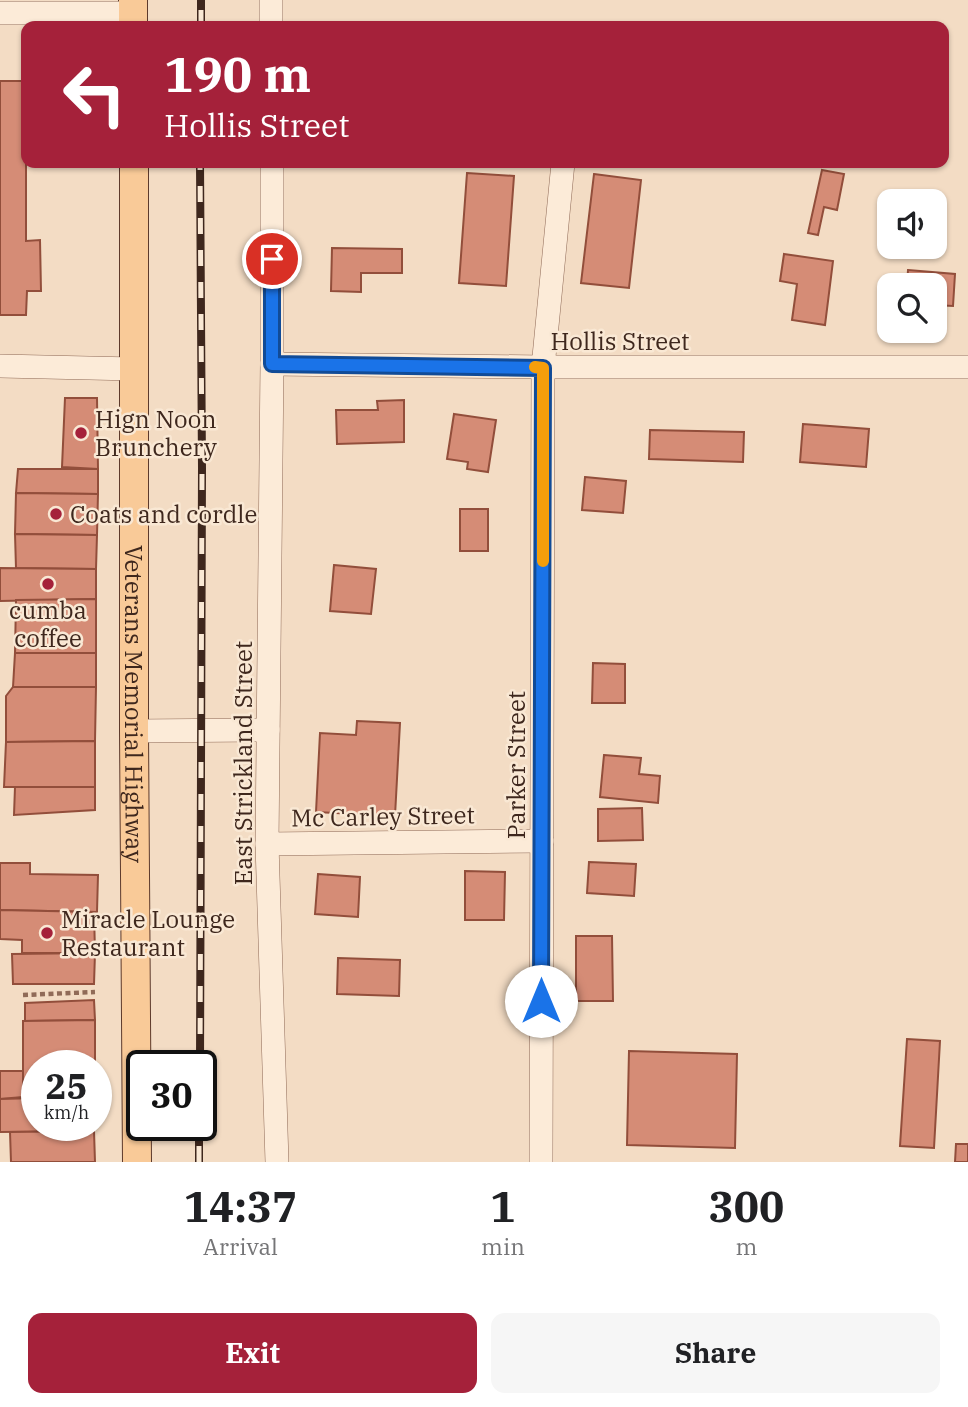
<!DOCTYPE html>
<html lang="en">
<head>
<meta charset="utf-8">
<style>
  :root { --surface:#fff; --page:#f6f6f6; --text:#202124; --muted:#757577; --accent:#a5213a }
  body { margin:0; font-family:"IBM Plex Serif",serif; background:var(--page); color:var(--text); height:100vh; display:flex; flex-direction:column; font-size:26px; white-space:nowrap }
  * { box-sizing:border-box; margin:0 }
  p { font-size:23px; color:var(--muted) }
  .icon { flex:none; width:38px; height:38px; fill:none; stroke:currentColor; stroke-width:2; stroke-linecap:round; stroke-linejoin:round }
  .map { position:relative; height:1162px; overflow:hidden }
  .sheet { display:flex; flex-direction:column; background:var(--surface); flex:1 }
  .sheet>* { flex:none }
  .hud { position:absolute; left:21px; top:21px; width:928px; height:147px; border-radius:14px; box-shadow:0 2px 5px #0004; background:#a5213a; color:#fff; overflow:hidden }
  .buttons { position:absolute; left:877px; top:189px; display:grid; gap:14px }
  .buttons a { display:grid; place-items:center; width:70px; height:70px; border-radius:14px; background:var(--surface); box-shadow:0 2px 5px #0004; font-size:35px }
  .speed { position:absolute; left:21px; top:1050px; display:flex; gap:14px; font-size:35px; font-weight:700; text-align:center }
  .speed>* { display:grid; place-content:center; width:91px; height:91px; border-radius:50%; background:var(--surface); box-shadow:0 2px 5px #0004; line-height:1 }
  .speed small { font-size:18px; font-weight:400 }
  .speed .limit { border:4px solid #111; border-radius:10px; background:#fff; color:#111 }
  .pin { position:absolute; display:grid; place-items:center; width:60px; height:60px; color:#fff; margin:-30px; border:4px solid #fff; border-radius:50%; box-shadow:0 2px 7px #0007 }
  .me { position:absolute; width:77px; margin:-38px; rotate:0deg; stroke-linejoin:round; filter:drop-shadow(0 0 5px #0008) }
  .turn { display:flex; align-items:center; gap:24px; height:147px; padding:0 28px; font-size:32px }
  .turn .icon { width:91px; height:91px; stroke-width:2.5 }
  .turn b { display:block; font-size:49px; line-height:60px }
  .eta { display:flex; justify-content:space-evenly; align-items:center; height:119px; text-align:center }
  .eta b { font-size:42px; font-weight:800; line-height:49px }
  .primary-button { display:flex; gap:14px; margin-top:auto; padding:14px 28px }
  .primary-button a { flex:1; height:80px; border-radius:14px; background:var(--accent); color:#fff; font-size:28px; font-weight:800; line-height:80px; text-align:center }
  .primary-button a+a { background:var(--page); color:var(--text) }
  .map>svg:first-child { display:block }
  .building { fill:#d58c76; stroke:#924e3b; stroke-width:2 }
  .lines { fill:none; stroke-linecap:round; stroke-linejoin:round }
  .minor-casing { stroke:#906b58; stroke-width:24 }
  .major-casing { stroke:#5d3a2c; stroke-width:30 }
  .path { stroke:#906b58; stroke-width:4.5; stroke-dasharray:5 3.5; stroke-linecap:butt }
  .minor { stroke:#fcebd8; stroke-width:23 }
  .major { stroke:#f9ca98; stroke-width:28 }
  .rail-casing { stroke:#3e271d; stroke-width:8 }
  .rail { stroke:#f9e8d4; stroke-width:5; stroke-dasharray:16; stroke-linecap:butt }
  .route-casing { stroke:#114b97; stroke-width:18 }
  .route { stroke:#1a73e8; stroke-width:12 }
  .slow { stroke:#f59e0b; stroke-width:12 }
  .poi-dot { fill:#a5213a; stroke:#f9e8d4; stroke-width:2.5 }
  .labels { text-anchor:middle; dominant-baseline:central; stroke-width:5; stroke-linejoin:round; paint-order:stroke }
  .street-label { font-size:24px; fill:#3e271d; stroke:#f9e8d4 }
  .poi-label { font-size:24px; fill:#3e271d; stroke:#f9e8d4; text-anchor:start }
</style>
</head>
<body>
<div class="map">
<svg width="968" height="1162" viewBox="0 0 968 1162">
  <rect width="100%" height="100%" fill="#f3dcc4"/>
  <g class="building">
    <path d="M 0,81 L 26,81 L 26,241 L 40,240 L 41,291 L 27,291 L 26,315 L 0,315 Z"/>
    <path d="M 822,170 L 844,174 L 837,210 L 824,207 L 818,235 L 808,233 Z"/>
    <path d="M 467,173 L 514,176 L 506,286 L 459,283 Z"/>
    <path d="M 594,174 L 641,180 L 629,288 L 581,283 Z"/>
    <path d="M 332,248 L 402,249 L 402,273 L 361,273 L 361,292 L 331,291 Z"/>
    <path d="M 784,254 L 833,261 L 825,325 L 792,320 L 797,284 L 780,281 Z"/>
    <path d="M 908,270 L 955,274 L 953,306 L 934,305 L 934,285 L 907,285 Z"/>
    <path d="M 65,398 L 97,398 L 98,469 L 62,467 Z"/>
    <path d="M 404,400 L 404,442 L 337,444 L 336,410 L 378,410 L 377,401 Z"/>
    <path d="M 454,414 L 496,420 L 488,472 L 467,469 L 468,462 L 447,459 Z"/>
    <path d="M 803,424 L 869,429 L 866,467 L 800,462 Z"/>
    <path d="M 650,430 L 744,432 L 743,462 L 649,459 Z"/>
    <path d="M 18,469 L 98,469 L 98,494 L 16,493 Z"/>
    <path d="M 585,477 L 626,481 L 623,513 L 582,510 Z"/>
    <path d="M 16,493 L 98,494 L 97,535 L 15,534 Z"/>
    <rect x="460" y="509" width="28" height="42"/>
    <path d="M 15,534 L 97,535 L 96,569 L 16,568 Z"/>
    <path d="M 334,565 L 376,569 L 371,614 L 330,611 Z"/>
    <path d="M 0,568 L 96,569 L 96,599 L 0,601 Z"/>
    <path d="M 96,599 L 96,653 L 15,653 L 16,600 Z"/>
    <path d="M 15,653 L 96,653 L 96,687 L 13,687 Z"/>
    <path d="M 593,663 L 625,664 L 625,703 L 592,703 Z"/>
    <path d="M 13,687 L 96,687 L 95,741 L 6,742 L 6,696 Z"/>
    <path d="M 357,721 L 400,723 L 395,816 L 316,812 L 320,733 L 356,735 Z"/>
    <path d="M 95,741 L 95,787 L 4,787 L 6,742 Z"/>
    <path d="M 604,755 L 641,758 L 639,774 L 660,776 L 658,803 L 600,797 Z"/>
    <path d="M 15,787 L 95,787 L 95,810 L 14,815 Z"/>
    <path d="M 642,808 L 643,840 L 598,841 L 598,809 Z"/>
    <path d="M 589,862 L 636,864 L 634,896 L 587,893 Z"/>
    <path d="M 0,863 L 30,863 L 30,874 L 98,875 L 97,912 L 0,910 Z"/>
    <path d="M 465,871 L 505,872 L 504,920 L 465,920 Z"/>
    <path d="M 318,874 L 360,877 L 358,917 L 315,914 Z"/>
    <path d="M 0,910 L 94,912 L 95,953 L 22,953 L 22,940 L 0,939 Z"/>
    <path d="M 576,936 L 612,936 L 613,1001 L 576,1001 Z"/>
    <path d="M 95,953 L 94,984 L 13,984 L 12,954 Z"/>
    <path d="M 338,958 L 400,960 L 399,996 L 337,994 Z"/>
    <path d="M 94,1000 L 95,1020 L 25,1021 L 25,1003 Z"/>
    <path d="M 95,1020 L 95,1066 L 37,1066 L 37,1096 L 23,1097 L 23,1021 Z"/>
    <path d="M 907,1039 L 940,1041 L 934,1148 L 900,1146 Z"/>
    <path d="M 629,1051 L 737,1054 L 735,1148 L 627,1145 Z"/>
    <path d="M 0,1071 L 23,1071 L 23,1097 L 0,1099 Z"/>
    <path d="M 37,1098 L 37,1125 L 94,1125 L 94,1131 L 0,1132 L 0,1099 Z"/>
    <path d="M 94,1131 L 95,1162 L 11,1162 L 10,1132 Z"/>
    <path d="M 956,1144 L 968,1144 L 968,1162 L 955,1162 Z"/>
  </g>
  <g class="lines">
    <g class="minor-casing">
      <g id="minor">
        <path d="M 271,0 L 271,26"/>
        <path d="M 0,13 L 133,13"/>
        <path d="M 272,163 L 272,364 L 267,844 L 277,1162"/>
        <path d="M 272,364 L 543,367 L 968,367"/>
        <path d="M 0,366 L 134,369"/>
        <path d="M 134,731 L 268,730"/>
        <path d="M 267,844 L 542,841"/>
        <path d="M 541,1162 L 543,367 L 563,163"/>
      </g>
    </g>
    <g class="major-casing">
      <g id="major">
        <path d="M 133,0 L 133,26"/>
        <path id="s1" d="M 134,163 L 134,731 L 137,1162"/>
      </g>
    </g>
    <path class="path" d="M 23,995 L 95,992"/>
    <use href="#minor" class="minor"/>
    <use href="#major" class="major"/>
    <g class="rail-casing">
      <g id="rail">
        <path d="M 201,26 L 201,0"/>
        <path d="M 200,1066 L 202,468 L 200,163"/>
        <path d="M 199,1162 L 199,1125"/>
      </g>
    </g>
    <use href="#rail" class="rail"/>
  </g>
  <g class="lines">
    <g class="route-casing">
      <path id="route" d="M 272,259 L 272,364 L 543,368 L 541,1001"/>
    </g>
    <use href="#route" class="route"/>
    <path class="slow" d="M 535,367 L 543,368 L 543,561"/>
  </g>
  <g class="poi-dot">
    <circle cx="81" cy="433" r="7"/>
    <circle cx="56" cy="514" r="7"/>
    <circle cx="48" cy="584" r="7"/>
    <circle cx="47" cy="933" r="7"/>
  </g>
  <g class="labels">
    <g class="street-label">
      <text x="620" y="341">Hollis Street</text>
      <text stroke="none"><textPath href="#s1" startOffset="541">Veterans Memorial Highway</textPath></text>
      <text transform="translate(243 763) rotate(-90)">East Strickland Street</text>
      <text transform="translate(516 765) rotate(-90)">Parker Street</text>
      <text transform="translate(383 816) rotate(-1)">Mc Carley Street</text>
    </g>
    <g class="poi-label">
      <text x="95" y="419">Hign Noon<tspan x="95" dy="28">Brunchery</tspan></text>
      <text x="70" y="514">Coats and cordle</text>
      <text x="48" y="610" text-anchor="middle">cumba<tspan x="48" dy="28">coffee</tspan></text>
      <text x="61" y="919">Miracle Lounge<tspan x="61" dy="28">Restaurant</tspan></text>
    </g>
  </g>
</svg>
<div class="buttons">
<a><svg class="icon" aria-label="sound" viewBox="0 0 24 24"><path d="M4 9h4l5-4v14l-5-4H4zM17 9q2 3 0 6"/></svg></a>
<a><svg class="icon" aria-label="search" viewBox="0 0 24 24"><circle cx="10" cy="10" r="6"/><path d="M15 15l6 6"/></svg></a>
</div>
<div class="speed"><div>25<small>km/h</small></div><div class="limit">30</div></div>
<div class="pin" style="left:272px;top:259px;background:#d93025"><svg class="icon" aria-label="arrive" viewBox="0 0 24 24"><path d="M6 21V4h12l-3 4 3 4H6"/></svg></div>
<svg class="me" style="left:541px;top:1001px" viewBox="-20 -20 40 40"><circle r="19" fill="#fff"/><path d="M0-13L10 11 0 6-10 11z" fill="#1a73e8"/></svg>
<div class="hud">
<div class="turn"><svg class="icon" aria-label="left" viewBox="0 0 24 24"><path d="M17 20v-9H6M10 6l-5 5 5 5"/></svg><div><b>190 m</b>Hollis Street</div></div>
</div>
</div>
<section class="sheet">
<div class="eta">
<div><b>14:37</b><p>Arrival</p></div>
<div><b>1</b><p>min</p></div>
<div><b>300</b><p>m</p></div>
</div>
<div class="primary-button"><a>Exit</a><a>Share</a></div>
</section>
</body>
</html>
